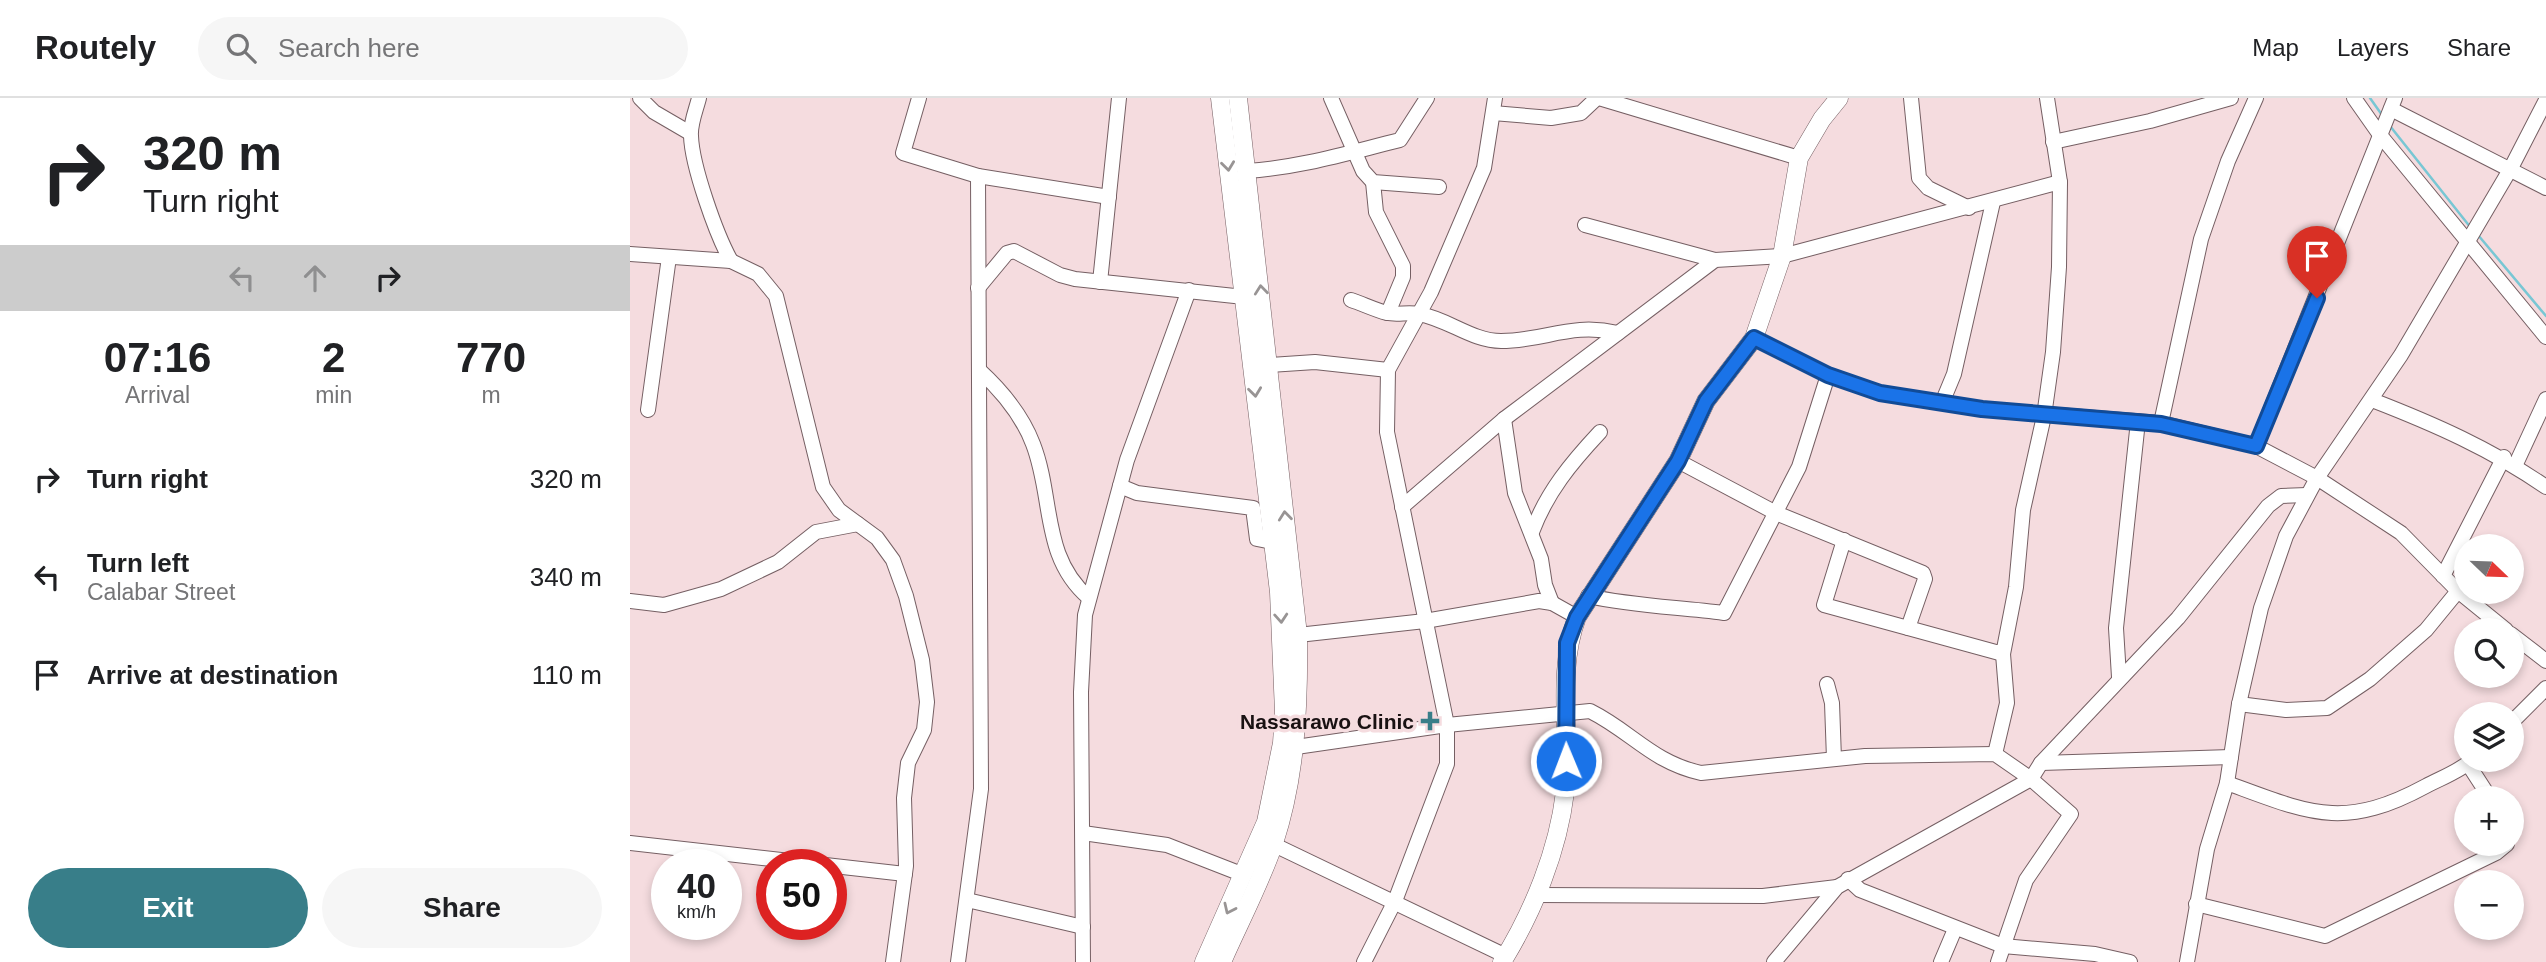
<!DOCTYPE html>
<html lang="en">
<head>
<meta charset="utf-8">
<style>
  :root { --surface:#fff; --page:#f6f6f6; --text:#202124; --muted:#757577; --line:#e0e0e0; --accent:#387e89 }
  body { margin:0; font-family:Arial,sans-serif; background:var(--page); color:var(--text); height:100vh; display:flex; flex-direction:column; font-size:26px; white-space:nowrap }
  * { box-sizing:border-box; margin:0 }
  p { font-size:23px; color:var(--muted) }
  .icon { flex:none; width:38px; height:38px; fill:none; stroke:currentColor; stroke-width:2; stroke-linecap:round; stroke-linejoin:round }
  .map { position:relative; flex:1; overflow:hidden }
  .details { display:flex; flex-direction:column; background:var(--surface); width:630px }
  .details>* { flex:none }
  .top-card { background:#fff; color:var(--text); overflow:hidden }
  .needle { width:46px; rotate:113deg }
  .controls { position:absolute; left:1824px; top:436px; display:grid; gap:14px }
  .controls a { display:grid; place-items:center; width:70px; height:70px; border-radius:50%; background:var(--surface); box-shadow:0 4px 10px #0003; font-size:35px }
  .speed { position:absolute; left:21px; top:751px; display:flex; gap:14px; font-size:35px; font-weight:700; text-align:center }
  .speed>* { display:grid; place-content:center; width:91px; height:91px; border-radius:50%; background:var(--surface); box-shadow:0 4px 10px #0003; line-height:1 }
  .speed small { font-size:18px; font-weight:400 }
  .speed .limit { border:10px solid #d22; background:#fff; color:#111 }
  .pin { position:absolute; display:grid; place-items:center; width:60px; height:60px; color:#fff; margin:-72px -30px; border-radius:50% 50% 50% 0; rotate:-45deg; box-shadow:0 0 7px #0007 }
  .pin .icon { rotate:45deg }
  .me { position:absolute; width:77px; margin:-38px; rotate:359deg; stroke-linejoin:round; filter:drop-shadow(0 0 5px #0008) }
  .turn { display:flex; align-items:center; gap:24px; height:147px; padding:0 28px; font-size:32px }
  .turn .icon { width:91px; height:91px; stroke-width:2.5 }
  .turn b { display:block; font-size:49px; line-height:60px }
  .lanes { display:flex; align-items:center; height:66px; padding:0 28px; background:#0003; justify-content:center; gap:35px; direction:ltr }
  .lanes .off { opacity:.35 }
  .eta { display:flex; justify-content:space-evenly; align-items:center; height:119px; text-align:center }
  .eta b { font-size:42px; font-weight:700; line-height:49px }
  .cta { display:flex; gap:14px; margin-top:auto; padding:14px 28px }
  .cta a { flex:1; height:80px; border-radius:42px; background:var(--accent); color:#fff; font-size:28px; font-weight:700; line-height:80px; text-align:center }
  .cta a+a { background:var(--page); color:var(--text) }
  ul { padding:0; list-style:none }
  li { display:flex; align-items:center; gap:21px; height:98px; padding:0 28px }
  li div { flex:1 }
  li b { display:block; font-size:26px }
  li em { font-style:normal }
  header { display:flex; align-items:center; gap:42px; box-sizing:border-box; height:98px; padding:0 35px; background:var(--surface); border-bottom:2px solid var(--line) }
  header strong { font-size:33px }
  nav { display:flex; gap:38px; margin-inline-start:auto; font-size:24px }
  .search { width:490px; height:63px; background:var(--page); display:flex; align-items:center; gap:18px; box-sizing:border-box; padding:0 24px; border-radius:38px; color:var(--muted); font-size:26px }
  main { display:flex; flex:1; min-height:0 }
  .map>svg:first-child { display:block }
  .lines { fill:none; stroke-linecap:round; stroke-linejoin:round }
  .stream { stroke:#78c7d4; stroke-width:2.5 }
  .minor-casing { stroke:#755f63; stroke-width:16 }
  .major-casing { stroke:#755f63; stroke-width:19 }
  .minor { stroke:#fff; stroke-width:14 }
  .major { stroke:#fff; stroke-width:18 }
  .oneway { stroke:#989494 }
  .route-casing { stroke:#114b97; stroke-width:18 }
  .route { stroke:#1a73e8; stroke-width:12 }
  .poi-dot { fill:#387e89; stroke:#f5dcdf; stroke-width:2.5 }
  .labels { text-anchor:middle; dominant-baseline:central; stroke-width:7; stroke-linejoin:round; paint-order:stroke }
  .poi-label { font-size:21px; font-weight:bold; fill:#191112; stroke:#f5dcdf; text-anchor:end }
</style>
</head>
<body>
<header>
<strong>Routely</strong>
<div class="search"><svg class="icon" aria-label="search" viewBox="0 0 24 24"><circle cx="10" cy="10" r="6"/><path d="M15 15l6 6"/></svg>Search here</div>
<nav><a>Map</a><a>Layers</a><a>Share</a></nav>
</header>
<main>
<section class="details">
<div class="top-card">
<div class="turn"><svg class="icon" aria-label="right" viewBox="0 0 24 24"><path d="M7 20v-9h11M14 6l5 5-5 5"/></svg><div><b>320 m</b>Turn right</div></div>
<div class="lanes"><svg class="icon off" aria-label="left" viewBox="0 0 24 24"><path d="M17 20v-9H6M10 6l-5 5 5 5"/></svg><svg class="icon off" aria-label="ahead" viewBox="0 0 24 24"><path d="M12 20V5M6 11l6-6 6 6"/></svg><svg class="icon" aria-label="right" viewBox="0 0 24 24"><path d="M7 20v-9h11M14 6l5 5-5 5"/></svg></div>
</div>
<div class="eta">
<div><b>07:16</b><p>Arrival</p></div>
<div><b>2</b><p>min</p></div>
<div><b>770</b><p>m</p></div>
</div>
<ul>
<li><svg class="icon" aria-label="right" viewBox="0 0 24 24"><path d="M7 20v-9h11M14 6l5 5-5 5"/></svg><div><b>Turn right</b></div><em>320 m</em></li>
<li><svg class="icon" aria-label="left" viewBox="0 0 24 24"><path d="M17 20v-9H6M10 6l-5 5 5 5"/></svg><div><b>Turn left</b><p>Calabar Street</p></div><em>340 m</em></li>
<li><svg class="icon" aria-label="arrive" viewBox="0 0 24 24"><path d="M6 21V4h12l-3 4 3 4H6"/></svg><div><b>Arrive at destination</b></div><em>110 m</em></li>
</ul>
<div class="cta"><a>Exit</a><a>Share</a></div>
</section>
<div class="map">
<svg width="1916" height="864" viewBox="0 0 1916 864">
  <rect width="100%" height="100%" fill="#f5dcdf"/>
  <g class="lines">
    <g class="stream">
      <path d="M 1740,0 L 1752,17"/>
      <path d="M 1760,28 L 1841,130"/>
      <path d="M 1848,137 L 1916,218"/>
    </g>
    <g class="minor-casing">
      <g id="minor">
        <path d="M 10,0 L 24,14 L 60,35"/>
        <path d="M 69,0 C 66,12 60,26 61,38 C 62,68 86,136 101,163"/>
        <path d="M 289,0 L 273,55 L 348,78 L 479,99"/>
        <path d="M 701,0 L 733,73 L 743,84 L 809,89"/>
        <path d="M 969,0 L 1169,60"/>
        <path d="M 1281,0 L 1289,80 L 1298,90 L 1339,110"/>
        <path d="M 1724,0 L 1750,37 L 1916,239"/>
        <path d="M 1761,11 L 1916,90"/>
        <path d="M 863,15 L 921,20 L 951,15 L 967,0"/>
        <path d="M 1423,44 L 1520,23 L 1601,0"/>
        <path d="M 617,73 C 673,69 717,55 770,42 L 797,0"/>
        <path d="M 743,84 L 746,114 L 773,168 L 773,179 L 758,215"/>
        <path d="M 955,127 L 1085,162"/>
        <path d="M 0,156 L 101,163 L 128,176 L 146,198 L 193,389 L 209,412 L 247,440 L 263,462 L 276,498 L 292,562 L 297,604 L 294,632 L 278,665 L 274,700 L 276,768 L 263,864"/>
        <path d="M 470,184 L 489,0"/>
        <path d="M 348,190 L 377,155 L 384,153 L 430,177 L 445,181 L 614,199"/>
        <path d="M 721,202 C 733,206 745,212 757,215 C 767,217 779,214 789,216 C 818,221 842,243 871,243 C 915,243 941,224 988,235"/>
        <path d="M 1124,240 L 1198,277 L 1250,295 L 1352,311 L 1531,325 L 1626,348 L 1687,380 L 1771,435 L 1828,493 L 1876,532"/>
        <path d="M 639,267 L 685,264 L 758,272"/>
        <path d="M 349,272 C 372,293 392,317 403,346 C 424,400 411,459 459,500"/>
        <path d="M 1742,302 C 1804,326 1861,351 1916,389"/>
        <path d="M 1312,305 L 1324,276 L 1363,104"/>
        <path d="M 18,312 L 39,159"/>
        <path d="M 874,321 L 885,395 L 911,461 L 915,487 L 922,505"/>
        <path d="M 1531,325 L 1571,141 L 1598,63 L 1626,0"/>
        <path d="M 1626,348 L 1765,0"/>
        <path d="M 1048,363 L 1146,415 L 1293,475 L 1295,481 L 1278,530"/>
        <path d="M 1885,368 L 1916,301"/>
        <path d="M 490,388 L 507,395 L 623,410 L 627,441 L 642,444"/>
        <path d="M 772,409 L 874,321 L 1085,162 L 1152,158 L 1430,84"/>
        <path d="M 902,434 C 917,394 941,365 970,334"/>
        <path d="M 1214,442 L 1194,507 L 1373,556 L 1386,489 L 1393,412 L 1414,318 L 1423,254 L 1429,169 L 1430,84 L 1417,0"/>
        <path d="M 1813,478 L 1874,359"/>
        <path d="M 958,498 C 1003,508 1048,509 1094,515 L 1169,369 L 1198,277"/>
        <path d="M 0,503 L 34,507 L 91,491 L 148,464 L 186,434 L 228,426"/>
        <path d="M 1881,536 L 1916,563"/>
        <path d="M 668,537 L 795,523 L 909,503 L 922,505 L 947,519"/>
        <path d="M 1489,579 L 1486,530 L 1508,323"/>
        <path d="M 1197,586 L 1202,605 L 1204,661"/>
        <path d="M 1609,606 L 1656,612 L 1697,610 L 1740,581 L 1796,532 L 1828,493"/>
        <path d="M 1881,625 L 1916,590"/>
        <path d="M 666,649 L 817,627 L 960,613 C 1002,634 1022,664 1071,675 L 1235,658 L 1365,656 L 1401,681 L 1207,789 L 1144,864"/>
        <path d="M 1365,656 L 1377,605 L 1373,556"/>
        <path d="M 1411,665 L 1601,659"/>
        <path d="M 1838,666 L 1860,700"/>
        <path d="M 1597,685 C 1679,715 1713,733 1796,688 C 1811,680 1830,673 1842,662"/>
        <path d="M 453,735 L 537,747 L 614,777"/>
        <path d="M 634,742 L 876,858"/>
        <path d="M 0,745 L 275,776"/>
        <path d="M 1218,781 L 1230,792 L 1373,848 L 1465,856 L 1500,864"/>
        <path d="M 906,797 L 1133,798 L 1207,789"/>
        <path d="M 337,802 L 453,829"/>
        <path d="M 1566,806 L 1695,838 L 1866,755 L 1877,746"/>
        <path d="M 328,864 L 351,691 L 348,78"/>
        <path d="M 453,864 L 451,594 L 455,517 L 497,362 L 559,192"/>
        <path d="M 734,864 L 765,803 L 817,666 L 817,627 L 757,334 L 758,272 L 801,194 L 854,70 L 865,0"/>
        <path d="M 1311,864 L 1325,831"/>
        <path d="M 1368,864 L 1396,782 L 1441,716 L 1401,681 L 1411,665 L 1548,520 L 1638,408 L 1651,398 L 1677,397"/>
        <path d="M 1557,864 L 1577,751 L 1597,685 L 1609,606 L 1631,510 L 1656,438 L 1687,380 L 1771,257 L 1881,70 L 1916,2"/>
      </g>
    </g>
    <g class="major-casing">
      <g id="major">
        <path d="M 574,864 L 636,724 L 652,645 L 654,614 L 649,494 L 590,0"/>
        <path d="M 592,864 C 609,825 630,786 644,745 C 666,678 669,608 668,537 L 608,0"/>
        <path d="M 872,864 C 903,814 928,753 935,694 C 941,635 926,576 947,519 L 1048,363 L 1076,303 L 1124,240 L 1152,158 L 1169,60 L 1192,21 L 1209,0"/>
      </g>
    </g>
    <use href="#minor" class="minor"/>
    <use href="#major" class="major"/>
  </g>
  <defs><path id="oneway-chevron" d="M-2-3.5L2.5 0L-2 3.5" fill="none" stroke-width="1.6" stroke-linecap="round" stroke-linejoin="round" transform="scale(1.75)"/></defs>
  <g class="oneway">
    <use href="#oneway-chevron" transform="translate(598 68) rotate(83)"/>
    <use href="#oneway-chevron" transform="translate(631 192) rotate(-96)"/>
    <use href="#oneway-chevron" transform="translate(625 294) rotate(83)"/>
    <use href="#oneway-chevron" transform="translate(655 418) rotate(-96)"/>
    <use href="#oneway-chevron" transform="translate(651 520) rotate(86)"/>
    <use href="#oneway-chevron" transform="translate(599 811) rotate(115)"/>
  </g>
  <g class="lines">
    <g class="route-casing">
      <path id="route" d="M 936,663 L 937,545 L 947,519 L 1048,363 L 1076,303 L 1124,240 L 1198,277 L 1250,295 L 1352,311 L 1531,326 L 1626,348 L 1687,200"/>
    </g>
    <use href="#route" class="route"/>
  </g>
  <path class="poi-dot" d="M796.5 612.5h7v7h7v7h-7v7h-7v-7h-7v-7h7z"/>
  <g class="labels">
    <g class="poi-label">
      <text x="784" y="623">Nassarawo Clinic</text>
    </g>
  </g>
</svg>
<div class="controls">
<a><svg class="needle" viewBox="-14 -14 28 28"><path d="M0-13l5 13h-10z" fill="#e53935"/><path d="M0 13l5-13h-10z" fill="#757577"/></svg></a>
<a><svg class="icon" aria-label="search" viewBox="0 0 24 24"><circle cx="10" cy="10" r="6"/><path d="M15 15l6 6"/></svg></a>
<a><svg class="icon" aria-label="layers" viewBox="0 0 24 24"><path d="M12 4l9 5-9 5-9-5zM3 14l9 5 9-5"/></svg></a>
<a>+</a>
<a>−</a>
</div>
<div class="speed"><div>40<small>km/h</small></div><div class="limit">50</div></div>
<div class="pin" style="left:1687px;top:200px;background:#d93025"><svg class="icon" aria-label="arrive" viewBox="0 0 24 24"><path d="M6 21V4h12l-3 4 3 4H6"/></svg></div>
<svg class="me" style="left:936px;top:663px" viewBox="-20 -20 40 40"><circle r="17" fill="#1a73e8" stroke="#fff" stroke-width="3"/><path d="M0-11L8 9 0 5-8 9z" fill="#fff"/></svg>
</div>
</main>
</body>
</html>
